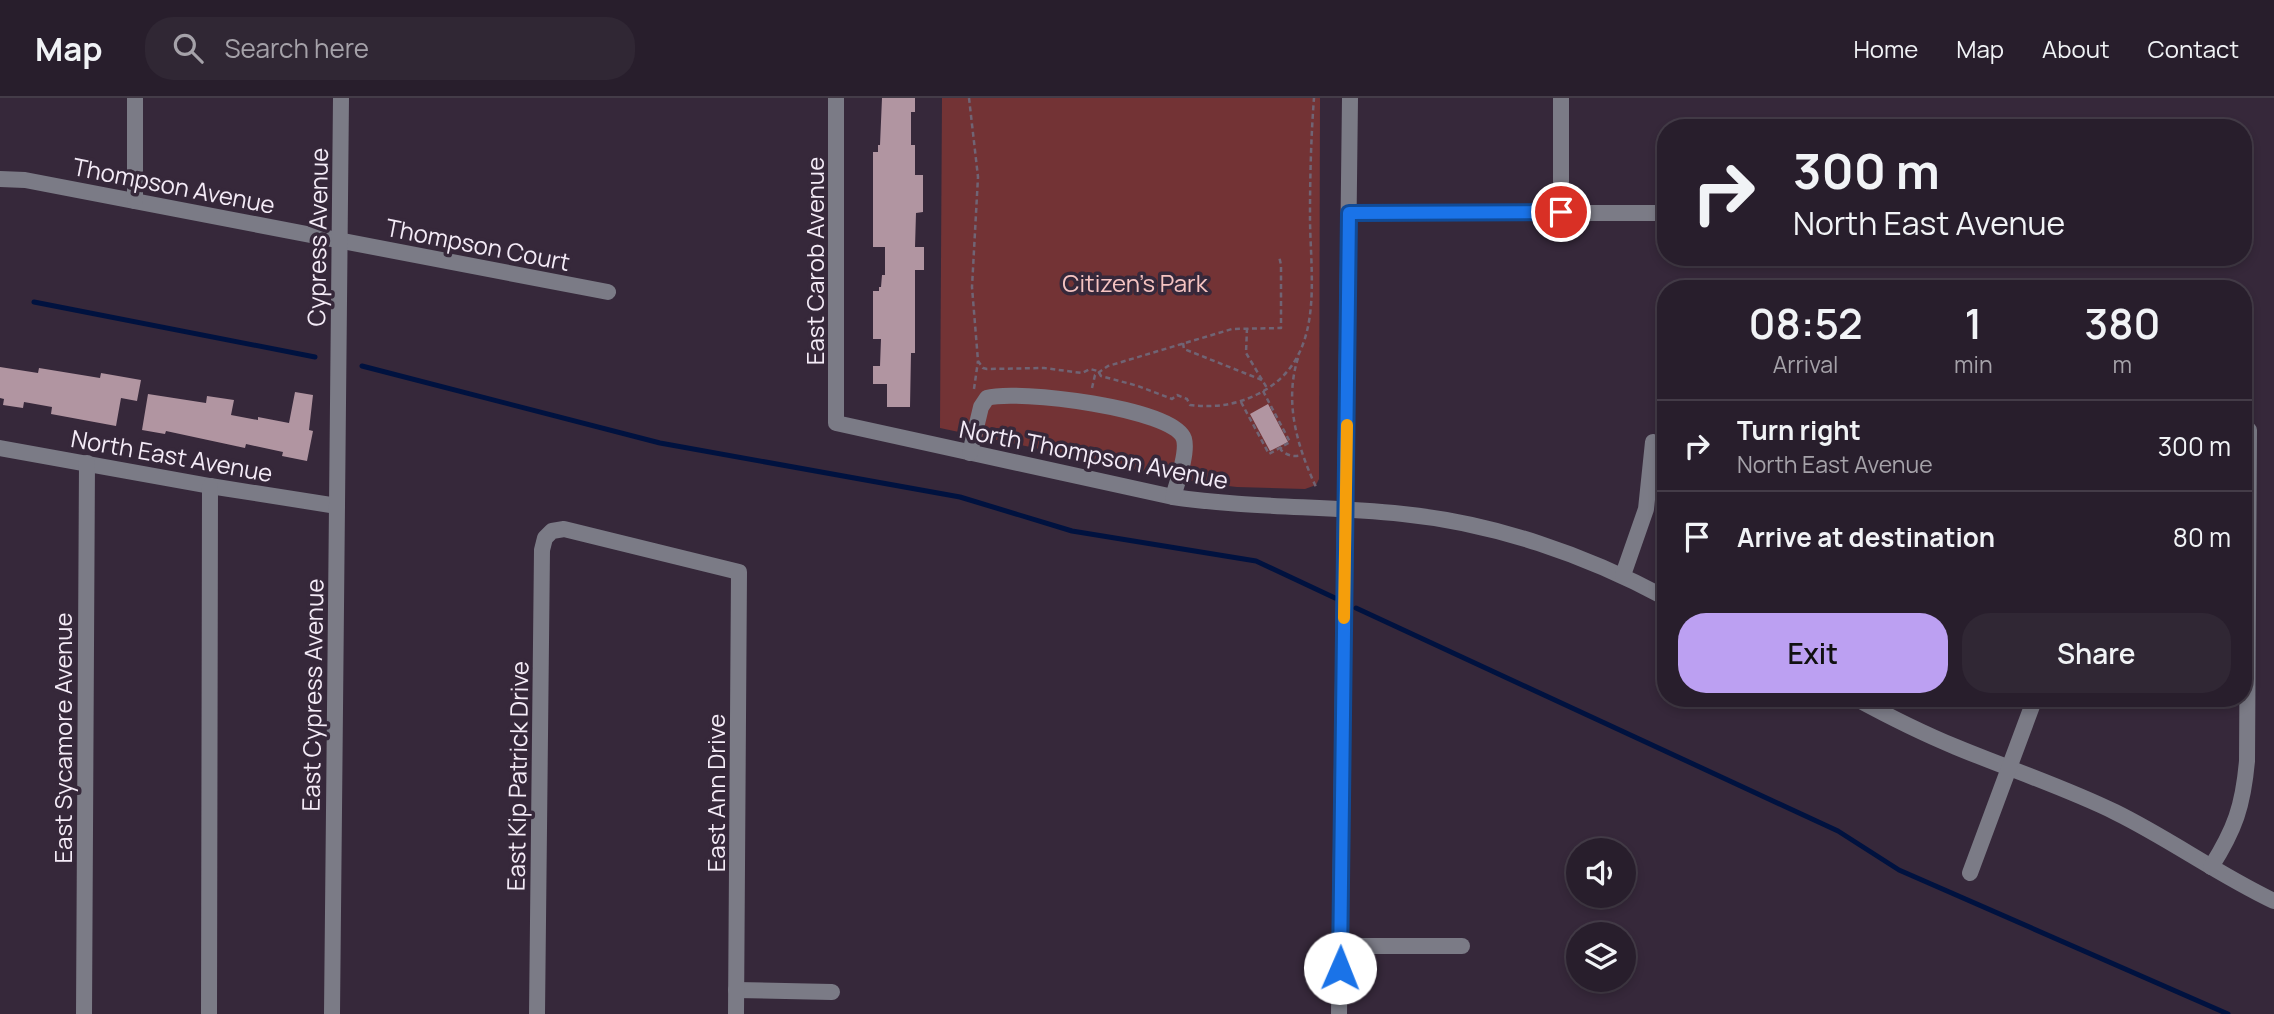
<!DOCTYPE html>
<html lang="en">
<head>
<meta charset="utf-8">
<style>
  :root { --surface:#281e2c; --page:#302734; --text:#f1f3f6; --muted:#a5a2a9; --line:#443c48; --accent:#bca0f2 }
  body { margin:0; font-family:Manrope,sans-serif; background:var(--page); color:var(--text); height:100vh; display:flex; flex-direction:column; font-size:26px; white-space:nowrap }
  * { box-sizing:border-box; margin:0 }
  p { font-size:23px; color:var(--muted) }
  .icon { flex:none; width:38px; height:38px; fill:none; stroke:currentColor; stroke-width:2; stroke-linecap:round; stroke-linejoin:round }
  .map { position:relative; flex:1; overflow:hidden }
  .details { position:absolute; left:1657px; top:182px; width:595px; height:427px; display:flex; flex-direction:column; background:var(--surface); border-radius:28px; box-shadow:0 4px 10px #0003,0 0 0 2px var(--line) }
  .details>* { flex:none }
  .banner { position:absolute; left:1657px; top:21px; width:595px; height:147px; border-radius:28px; box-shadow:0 4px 10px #0003,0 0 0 2px var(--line); background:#281e2c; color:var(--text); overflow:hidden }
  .fabs { position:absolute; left:1566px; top:740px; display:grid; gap:14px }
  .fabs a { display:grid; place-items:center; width:70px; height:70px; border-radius:50%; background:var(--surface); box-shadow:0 4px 10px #0003,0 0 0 2px var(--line); font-size:35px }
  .pin { position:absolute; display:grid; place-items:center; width:60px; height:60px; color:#fff; margin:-30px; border:4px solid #fff; border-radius:50%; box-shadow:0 2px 7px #0007 }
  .me { position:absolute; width:77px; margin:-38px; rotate:1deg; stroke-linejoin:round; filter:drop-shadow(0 0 5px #0008) }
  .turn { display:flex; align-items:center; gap:24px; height:147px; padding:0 21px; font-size:32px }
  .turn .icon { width:91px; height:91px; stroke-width:2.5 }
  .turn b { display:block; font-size:49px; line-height:60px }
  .eta { display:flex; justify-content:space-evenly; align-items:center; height:119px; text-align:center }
  .eta b { font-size:42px; font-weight:600; line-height:49px }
  .button { display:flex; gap:14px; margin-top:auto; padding:14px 21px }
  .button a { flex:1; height:80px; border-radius:28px; background:var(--accent); color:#111; font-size:28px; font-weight:600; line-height:80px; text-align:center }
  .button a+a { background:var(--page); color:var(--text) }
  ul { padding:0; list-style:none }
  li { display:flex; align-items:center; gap:21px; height:91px; padding:0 21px; border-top:2px solid var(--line) }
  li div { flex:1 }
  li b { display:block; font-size:26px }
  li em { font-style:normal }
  header { display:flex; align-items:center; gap:42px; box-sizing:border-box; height:98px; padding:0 35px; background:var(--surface); border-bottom:2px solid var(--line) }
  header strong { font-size:33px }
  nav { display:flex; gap:38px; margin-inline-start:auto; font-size:24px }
  .search { width:490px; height:63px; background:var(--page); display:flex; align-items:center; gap:18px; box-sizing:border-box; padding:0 24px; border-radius:28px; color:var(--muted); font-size:26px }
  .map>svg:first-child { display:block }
  .green { fill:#733335 }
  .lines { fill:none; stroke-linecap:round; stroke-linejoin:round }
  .stream { stroke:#00123f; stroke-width:5 }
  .building { fill:#b195a1 }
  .path { stroke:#706474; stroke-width:2.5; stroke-dasharray:5 3.5; stroke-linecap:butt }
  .minor { stroke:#7b7b86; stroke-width:16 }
  .route-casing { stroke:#114b97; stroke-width:18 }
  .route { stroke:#1a73e8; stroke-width:12 }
  .slow { stroke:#f59e0b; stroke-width:12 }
  .labels { text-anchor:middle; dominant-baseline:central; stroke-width:7; stroke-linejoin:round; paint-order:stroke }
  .street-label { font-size:24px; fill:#f4ebf7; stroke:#36283a }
  .park-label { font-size:24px; fill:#f6c4c2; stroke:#36283a }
</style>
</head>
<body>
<header>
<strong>Map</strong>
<div class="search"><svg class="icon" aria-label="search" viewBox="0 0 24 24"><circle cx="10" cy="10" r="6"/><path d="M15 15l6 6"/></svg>Search here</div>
<nav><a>Home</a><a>Map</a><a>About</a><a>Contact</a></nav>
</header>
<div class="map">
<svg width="2274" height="916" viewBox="0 0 2274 916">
  <rect width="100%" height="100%" fill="#36283a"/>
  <path class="green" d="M 942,0 L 1320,0 L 1319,381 L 1316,387 L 1305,391 L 1237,389 L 1201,385 L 940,330 Z"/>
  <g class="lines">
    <g class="stream">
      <path d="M 34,204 L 315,259"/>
      <path d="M 362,268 L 660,345 L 960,399 L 1072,433 L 1256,463 L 1335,500"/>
      <path d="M 1356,510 L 1838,733 L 1899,772 L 2228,916"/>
    </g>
  </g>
  <g class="building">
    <path d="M 882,0 L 915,0 L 915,14 L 911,14 L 911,47 L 915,47 L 915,77 L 923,77 L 923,114 L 916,115 L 915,149 L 924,149 L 924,172 L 915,172 L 915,255 L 911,255 L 910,309 L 887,309 L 887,286 L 873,286 L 873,268 L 880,268 L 881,241 L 873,241 L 873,193 L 879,193 L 879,189 L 881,189 L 882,177 L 885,177 L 885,149 L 873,149 L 873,54 L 878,54 L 878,47 L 880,47 Z"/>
    <path d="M 0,269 L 38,275 L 39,270 L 100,280 L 101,275 L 141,282 L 137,303 L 121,300 L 116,328 L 51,316 L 52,309 L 24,304 L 23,310 L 3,307 L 4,301 L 0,300 Z"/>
    <path d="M 295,294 L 313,297 L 309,332 L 313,333 L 307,363 L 282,358 L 283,354 L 246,346 L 245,350 L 166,333 L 165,336 L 142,332 L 148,296 L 206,305 L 207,298 L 234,302 L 231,317 L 258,322 L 258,319 L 289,325 Z"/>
    <path d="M 1268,306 L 1288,344 L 1270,353 L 1250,316 Z"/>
  </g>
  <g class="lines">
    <g class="path">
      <path d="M 969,0 L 978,79 L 972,189 L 978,263 L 983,270 L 987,271 L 1044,270 L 1082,275 L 1090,271 L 1098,273 L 1101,278 L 1138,288 L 1172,301 L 1177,297 L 1187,301 L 1190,307 C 1214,310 1236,307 1258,296 C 1327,261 1310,181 1310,118 C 1310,79 1311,39 1314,0"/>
      <path d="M 1247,230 L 1246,255 L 1267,290"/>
      <path d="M 1183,245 L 1184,251 L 1262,282"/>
      <path d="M 1298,260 C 1284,304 1297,348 1316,389"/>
      <path d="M 1092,290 L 1095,277 L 1108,268 L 1232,231 L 1281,230 L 1281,167 L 1279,158"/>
      <path d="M 974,291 L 978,263"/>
      <path d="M 1241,304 L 1269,356 L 1290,344 L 1263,293"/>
      <path d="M 1281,349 L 1281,352 C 1288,358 1293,359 1302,357"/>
    </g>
    <g class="minor">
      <path d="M 836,0 L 836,325 L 1173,399 C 1249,410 1326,408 1403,416 C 1494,425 1586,457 1666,500"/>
      <path d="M 1561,0 L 1561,114"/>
      <path d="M 0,81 L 25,82 L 608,194"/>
      <path d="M 135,103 L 135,0"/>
      <path d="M 1349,115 L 1666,115"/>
      <path d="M 0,350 L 210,388 L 337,408"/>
      <path d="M 970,355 L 981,309 L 987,300 C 1016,291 1174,310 1184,341 C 1188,355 1177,385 1173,399"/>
      <path d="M 1623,477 L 1646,411 L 1653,344"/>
      <path d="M 1855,600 C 1888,618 1922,635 1956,649 C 2009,671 2064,689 2115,714 C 2170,741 2219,777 2274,803"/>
      <path d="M 2211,769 C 2235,731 2243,708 2247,663 L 2249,332 L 2244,332"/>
      <path d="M 1970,775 L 2035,600"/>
      <path d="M 1340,848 L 1462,848"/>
      <path d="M 736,892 L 832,894"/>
      <path d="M 84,916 L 87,365"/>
      <path d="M 209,916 L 210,388"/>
      <path d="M 332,916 L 341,0"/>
      <path d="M 537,916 L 542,452 L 545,440 L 552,433 L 564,431 L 739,474 L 736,916"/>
      <path d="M 1339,916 L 1350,0"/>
    </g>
  </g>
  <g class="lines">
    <g class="route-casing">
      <path id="route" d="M 1340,870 L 1349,115 L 1561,114"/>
    </g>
    <use href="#route" class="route"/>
    <path class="slow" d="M 1344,520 L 1347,327"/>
  </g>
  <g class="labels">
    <g class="street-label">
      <text transform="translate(174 87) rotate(11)">Thompson Avenue</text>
      <text transform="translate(317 139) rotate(-89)">Cypress Avenue</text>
      <text transform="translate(478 146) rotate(11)">Thompson Court</text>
      <text transform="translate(814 163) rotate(-90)">East Carob Avenue</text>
      <text transform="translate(1094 356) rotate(11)">North Thompson Avenue</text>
      <text transform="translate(172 357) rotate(10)">North East Avenue</text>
      <text transform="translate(312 597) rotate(-89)">East Cypress Avenue</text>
      <text transform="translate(62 640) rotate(-90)">East Sycamore Avenue</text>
      <text transform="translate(517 678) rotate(-89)">East Kip Patrick Drive</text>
      <text transform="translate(715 695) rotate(-90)">East Ann Drive</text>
    </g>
    <g class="park-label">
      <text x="1135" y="184">Citizen's Park</text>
    </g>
  </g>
</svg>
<div class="fabs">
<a><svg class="icon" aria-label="sound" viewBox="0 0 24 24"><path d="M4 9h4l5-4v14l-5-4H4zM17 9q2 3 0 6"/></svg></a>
<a><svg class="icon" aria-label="layers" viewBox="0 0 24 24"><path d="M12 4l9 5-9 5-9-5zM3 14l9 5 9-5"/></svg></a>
</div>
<div class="pin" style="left:1561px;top:114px;background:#d93025"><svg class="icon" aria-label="arrive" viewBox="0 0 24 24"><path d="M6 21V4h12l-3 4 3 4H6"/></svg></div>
<svg class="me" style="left:1340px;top:870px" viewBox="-20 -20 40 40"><circle r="19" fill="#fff"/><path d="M0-13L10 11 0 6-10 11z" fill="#1a73e8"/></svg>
<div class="banner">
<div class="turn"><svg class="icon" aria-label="right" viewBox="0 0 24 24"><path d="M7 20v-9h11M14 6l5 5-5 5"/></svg><div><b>300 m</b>North East Avenue</div></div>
</div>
<section class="details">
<div class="eta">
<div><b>08:52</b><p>Arrival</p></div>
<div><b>1</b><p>min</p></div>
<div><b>380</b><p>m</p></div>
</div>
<ul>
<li><svg class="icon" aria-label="right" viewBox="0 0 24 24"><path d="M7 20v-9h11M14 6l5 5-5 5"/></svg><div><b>Turn right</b><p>North East Avenue</p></div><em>300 m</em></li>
<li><svg class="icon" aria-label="arrive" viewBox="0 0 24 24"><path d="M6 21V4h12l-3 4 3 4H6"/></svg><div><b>Arrive at destination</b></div><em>80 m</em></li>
</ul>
<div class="button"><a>Exit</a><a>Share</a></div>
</section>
</div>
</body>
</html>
